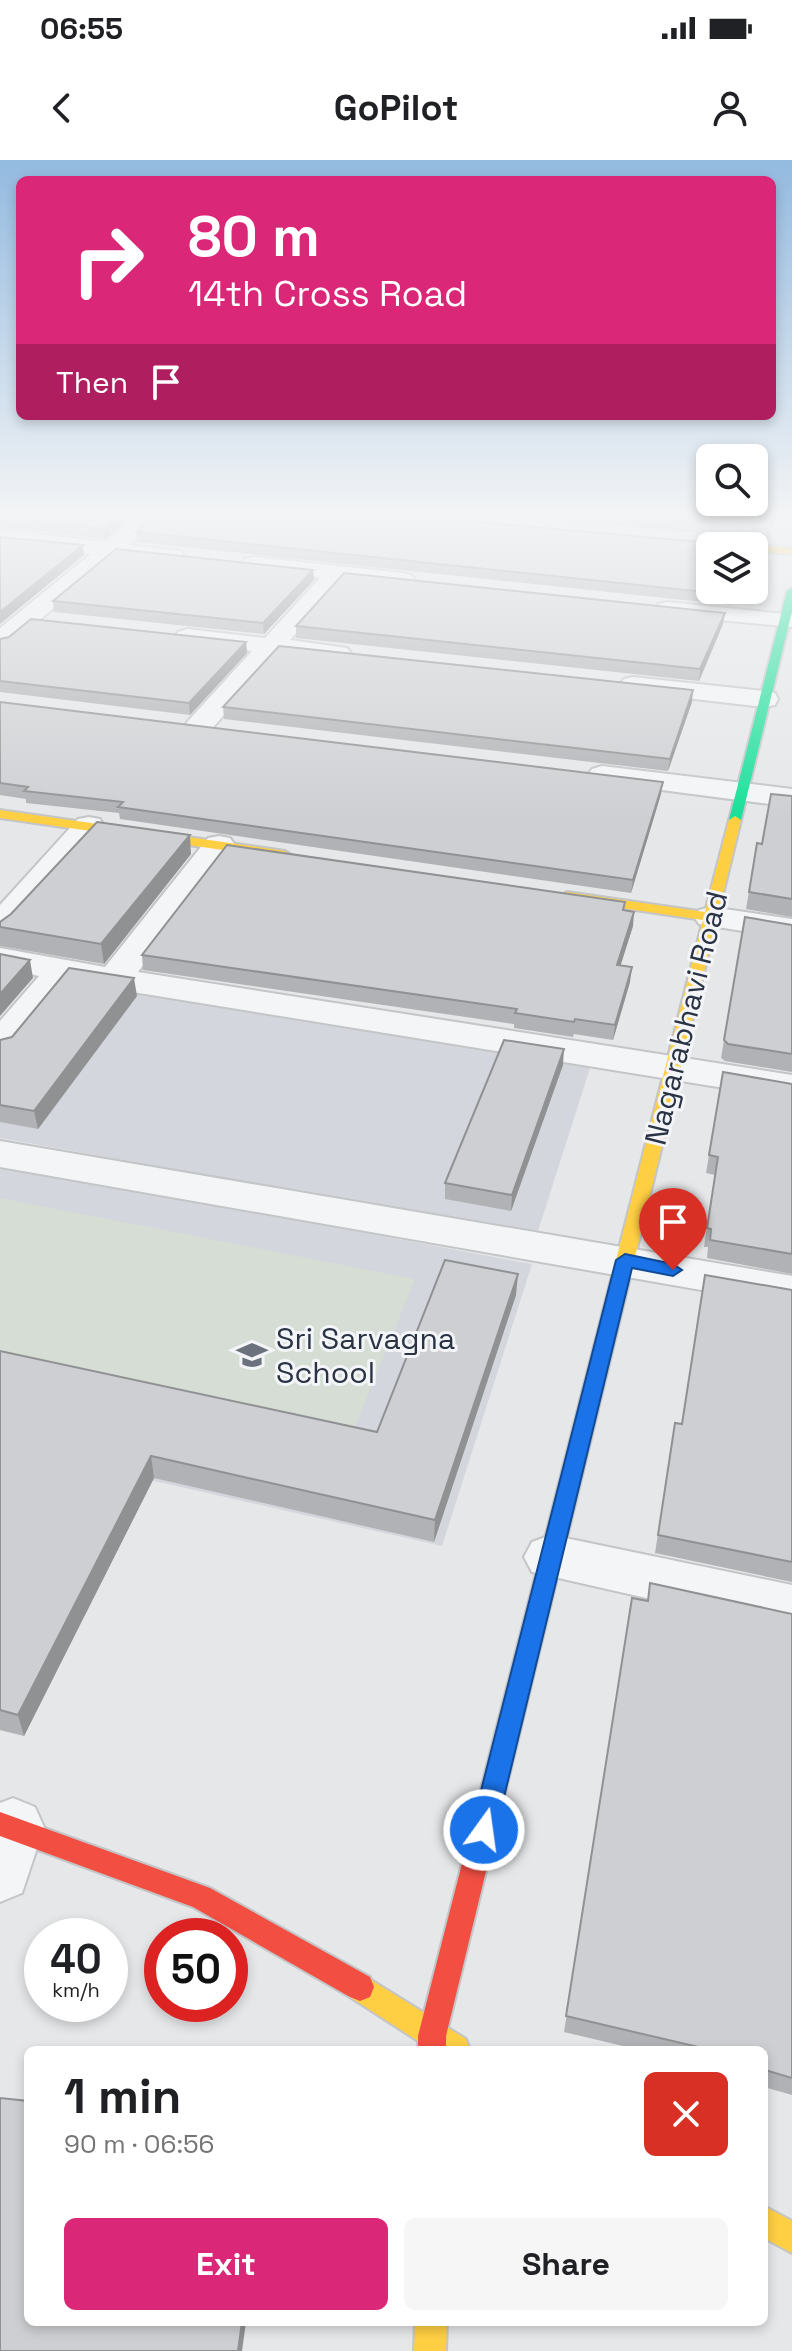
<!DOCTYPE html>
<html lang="en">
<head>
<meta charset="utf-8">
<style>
  :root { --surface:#fff; --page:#f6f6f6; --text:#202124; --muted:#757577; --accent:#db2777 }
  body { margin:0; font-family:"Space Grotesk",sans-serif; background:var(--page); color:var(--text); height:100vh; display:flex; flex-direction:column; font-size:30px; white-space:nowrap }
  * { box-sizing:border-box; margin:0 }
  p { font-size:26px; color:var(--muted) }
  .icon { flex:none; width:44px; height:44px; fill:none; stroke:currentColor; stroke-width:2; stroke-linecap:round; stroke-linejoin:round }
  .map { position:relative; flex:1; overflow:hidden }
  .sheet { position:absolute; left:24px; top:1886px; width:744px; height:280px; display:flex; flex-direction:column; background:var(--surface); border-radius:12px; box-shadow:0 4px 12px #0003 }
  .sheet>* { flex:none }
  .hud { position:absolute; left:16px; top:16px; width:760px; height:244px; border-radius:12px; box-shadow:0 4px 12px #0003; background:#db2777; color:#fff; overflow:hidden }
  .controls { position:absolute; left:696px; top:284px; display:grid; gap:16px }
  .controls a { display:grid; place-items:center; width:72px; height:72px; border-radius:12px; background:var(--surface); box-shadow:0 4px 12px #0003; font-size:40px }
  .speed { position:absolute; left:24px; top:1758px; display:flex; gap:16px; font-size:40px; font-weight:700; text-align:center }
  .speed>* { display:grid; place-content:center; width:104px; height:104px; border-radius:50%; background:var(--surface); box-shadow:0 4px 12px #0003; line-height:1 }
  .speed small { font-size:20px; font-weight:400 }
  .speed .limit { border:12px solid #d22; background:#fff; color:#111 }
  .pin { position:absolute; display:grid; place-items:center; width:68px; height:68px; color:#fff; margin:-82px -34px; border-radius:50% 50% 50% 0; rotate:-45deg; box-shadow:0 0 8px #0007 }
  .pin .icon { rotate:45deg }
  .me { position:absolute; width:88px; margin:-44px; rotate:14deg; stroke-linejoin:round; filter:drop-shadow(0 0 6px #0008) }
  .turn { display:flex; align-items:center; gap:28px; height:168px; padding:0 40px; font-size:36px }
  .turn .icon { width:104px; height:104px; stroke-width:2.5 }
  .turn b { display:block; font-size:56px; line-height:68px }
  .then { display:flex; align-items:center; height:76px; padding:0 40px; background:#0003; gap:16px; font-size:30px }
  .round { display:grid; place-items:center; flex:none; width:84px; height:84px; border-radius:12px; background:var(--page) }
  .headline { display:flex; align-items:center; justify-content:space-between; height:136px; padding:0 40px }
  h1 { font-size:48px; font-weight:600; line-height:60px }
  .primary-button { display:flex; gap:16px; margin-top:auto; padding:16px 40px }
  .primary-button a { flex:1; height:92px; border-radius:12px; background:var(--accent); color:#fff; font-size:32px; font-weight:600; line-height:92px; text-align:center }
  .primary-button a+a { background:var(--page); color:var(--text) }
  .status { display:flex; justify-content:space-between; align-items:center; height:56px; padding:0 40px; background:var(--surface); direction:ltr }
  .status svg { height:22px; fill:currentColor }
  header { display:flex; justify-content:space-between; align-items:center; height:104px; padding:0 40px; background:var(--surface); font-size:36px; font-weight:600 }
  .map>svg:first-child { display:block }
  .built { fill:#d3d6dc }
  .green { fill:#d5ddd5 }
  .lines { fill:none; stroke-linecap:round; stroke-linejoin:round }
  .street-casing { stroke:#c3c5c7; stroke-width:4 }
  .fast-casing { stroke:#c3c5c7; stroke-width:4 }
  .slow-casing { stroke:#c3c5c7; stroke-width:4 }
  .jam-casing { stroke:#c3c5c7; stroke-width:4 }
  .street { fill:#f4f5f6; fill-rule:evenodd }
  .fast { fill:#16e098; fill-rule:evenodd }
  .slow { fill:#ffcf43; fill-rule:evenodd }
  .jam { fill:#f24e42; fill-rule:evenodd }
  .wall { fill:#b0b2b5 }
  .shaded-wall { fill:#909193 }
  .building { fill:#cdcfd2; stroke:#909193; stroke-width:2 }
  .route { fill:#1a73e8; stroke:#114b97; stroke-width:2 }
  .labels { text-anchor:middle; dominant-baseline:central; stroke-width:6; stroke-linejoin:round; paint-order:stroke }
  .street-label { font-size:30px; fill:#2a3344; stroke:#f3f5f8 }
  .poi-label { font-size:30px; fill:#2a3344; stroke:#f3f5f8; text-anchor:start }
</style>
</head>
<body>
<div class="status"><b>06:55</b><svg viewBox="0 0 49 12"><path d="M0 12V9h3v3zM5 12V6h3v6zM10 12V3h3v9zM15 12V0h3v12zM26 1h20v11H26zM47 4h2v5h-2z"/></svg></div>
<header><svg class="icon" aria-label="back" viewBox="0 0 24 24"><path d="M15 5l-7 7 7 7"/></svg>GoPilot<svg class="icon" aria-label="person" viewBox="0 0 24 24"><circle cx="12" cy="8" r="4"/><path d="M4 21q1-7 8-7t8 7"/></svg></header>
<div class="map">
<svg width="792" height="2191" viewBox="0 0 792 2191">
  <rect width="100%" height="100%" fill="#e5e7e9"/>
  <g class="built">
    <path d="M 72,823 L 591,905 L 537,1074 L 0,978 L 0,913 Z"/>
    <path d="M 0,1005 L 532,1104 L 442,1386 L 0,1286 Z"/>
  </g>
  <path class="green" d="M 0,1038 L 415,1119 L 354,1270 L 0,1194 Z"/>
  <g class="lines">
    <g class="street-casing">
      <g id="street">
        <path d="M 141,353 L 165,353 L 129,385 L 181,391 L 184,396 L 181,401 L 173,403 L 115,396 L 9,486 L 0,489 L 0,468 L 91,394 L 0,384 L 0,370 L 106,382 Z"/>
        <path d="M 253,397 L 403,413 L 411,415 L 415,420 L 411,425 L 403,427 L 343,421 L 290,480 L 347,488 L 351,493 L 347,498 L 338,501 L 278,494 L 208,573 L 198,575 L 188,573 L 184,567 L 188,561 L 252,491 L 178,482 L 174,477 L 178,472 L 187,469 L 265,478 L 320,418 L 245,409 L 242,404 L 245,399 Z"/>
        <path d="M 667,442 L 785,454 L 792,455 L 792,467 L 658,454 L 655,449 L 658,444 Z"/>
        <path d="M 633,517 L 765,531 L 775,533 L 778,539 L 775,545 L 765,547 L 624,531 L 620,525 L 624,519 Z"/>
        <path d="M 602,606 L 792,629 L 792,647 L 592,621 L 587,615 L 592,609 Z"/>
        <path d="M 89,657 L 100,659 L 104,666 L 100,673 L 12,772 L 0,775 L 0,745 L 78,659 Z"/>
        <path d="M 219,676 L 230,678 L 235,685 L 138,812 L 792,915 L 792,939 L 71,822 L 13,893 L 0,896 L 0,861 L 39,816 L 0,808 L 0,788 L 105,807 L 208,678 Z"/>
        <path d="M 711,747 L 792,759 L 792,779 L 699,764 L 694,757 L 699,750 Z"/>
        <path d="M 0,981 L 792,1116 L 792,1146 L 0,1007 Z"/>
        <path d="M 551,1375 L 792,1425 L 792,1471 L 532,1412 L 524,1397 L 532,1382 Z"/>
        <path d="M 13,1638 L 35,1647 L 44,1667 L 22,1733 L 0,1742 L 0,1643 Z"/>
      </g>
    </g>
    <g class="fast-casing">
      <path id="fast" d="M 792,428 L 792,451 L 741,660 L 731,663 L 729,660 L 787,431 Z"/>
    </g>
    <g class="slow-casing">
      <g id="slow">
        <path d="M 754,385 L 792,388 L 792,394 L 754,391 L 754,386 L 751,386 Z"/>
        <path d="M 0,650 L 285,691 L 291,695 L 285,699 L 0,658 Z"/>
        <path d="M 735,656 L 741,660 L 601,1237 L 598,1242 L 584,1242 L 581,1237 L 703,760 L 567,740 L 560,736 L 567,732 L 705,752 L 729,660 Z"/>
        <path d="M 360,1813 L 466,1879 L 470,1890 L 432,1890 L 350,1837 L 346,1827 L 350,1817 Z"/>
        <path d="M 764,2046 L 792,2061 L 792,2093 L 764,2078 Z"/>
        <path d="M 415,2162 L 447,2162 L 446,2191 L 414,2191 Z"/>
      </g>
    </g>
    <g class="jam-casing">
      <g id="jam">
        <path d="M 591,1230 L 598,1232 L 601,1237 L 446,1876 L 446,1890 L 418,1890 L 418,1876 L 581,1237 L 584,1232 Z"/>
        <path d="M 0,1652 L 210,1728 L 370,1817 L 374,1827 L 370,1837 L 360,1841 L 350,1837 L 193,1747 L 0,1676 Z"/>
      </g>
    </g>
    <use href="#street" class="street"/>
    <use href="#fast" class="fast"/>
    <use href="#slow" class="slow"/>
    <use href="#jam" class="jam"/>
  </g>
  <g class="wall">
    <path d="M 0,353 L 137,353 L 105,379 L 0,367 Z"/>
    <path d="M 470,353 L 773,353 L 770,379 L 754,378 L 710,386 L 734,430 L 731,445 L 137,382 L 136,372 L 711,383 L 740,379 L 734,376 Z"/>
    <path d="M 754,387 L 765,399 L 760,424 L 754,424 Z"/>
    <path d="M 314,420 L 264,474 L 54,452 L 53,441 Z"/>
    <path d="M 723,464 L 699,521 L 296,478 L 296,466 Z"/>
    <path d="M 0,479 L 246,482 L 247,493 L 190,555 L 0,532 Z"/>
    <path d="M 0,542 L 661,634 L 631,733 L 120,659 L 119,653 L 26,643 L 26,639 L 0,635 Z"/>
    <path d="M 692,542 L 668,611 L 224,559 L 223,547 Z"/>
    <path d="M 792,636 L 792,757 L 746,749 L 757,683 L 762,684 Z"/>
    <path d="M 191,694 L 104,804 L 0,786 L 0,762 Z"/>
    <path d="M 625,742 L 624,750 L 633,766 L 620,805 L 630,822 L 613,880 L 574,874 L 573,877 L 514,868 L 514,864 L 143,810 L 142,795 Z"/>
    <path d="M 745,757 L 792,765 L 792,912 L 725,901 L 721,898 Z"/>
    <path d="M 137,836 L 38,969 L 0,962 L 0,880 Z"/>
    <path d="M 563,905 L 511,1051 L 445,1039 L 445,1023 Z"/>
    <path d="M 723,912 L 792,924 L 792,1114 L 707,1098 L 708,1087 L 704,1087 L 715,1015 L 706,1013 Z"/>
    <path d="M 792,1130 L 792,1422 L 655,1393 L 675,1263 L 682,1264 Z"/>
    <path d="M 516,1135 L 434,1382 L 154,1318 L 24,1576 L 0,1570 L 0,1191 L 377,1272 Z"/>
    <path d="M 632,1438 L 647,1441 L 792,1454 L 792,1935 L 764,1927 L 764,1890 L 640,1890 L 564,1872 Z"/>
  </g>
  <g class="shaded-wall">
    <path d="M 124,353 L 137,353 L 105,379 L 104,369 Z"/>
    <path d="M 756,368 L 754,378 L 745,382 L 747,372 Z"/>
    <path d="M 83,385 L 84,395 L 0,464 L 0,452 Z"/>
    <path d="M 313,410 L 314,420 L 264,474 L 263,463 Z"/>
    <path d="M 725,453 L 723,464 L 699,521 L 700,509 Z"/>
    <path d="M 246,482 L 247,493 L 190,555 L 189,543 Z"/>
    <path d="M 693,530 L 692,542 L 668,611 L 670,599 Z"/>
    <path d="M 663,622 L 661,634 L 631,733 L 633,720 Z"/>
    <path d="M 190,675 L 191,694 L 104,804 L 101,784 Z"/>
    <path d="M 634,752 L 633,766 L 616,820 L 617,805 Z"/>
    <path d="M 30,800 L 33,818 L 0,856 L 0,834 Z"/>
    <path d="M 632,807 L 630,822 L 613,880 L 615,865 Z"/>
    <path d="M 134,818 L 137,836 L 38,969 L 34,951 Z"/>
    <path d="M 564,889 L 563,905 L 511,1051 L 512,1035 Z"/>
    <path d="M 518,1114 L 516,1135 L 434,1382 L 435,1360 Z"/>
    <path d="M 151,1296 L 154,1318 L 24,1576 L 18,1555 Z"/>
    <path d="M 242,2162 L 246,2162 L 242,2191 L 238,2191 Z"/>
  </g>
  <g class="building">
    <path d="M 0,353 L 124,353 L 104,369 L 0,357 Z"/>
    <path d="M 158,353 L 378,353 L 711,383 L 714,379 L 752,379 L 753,386 L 710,386 L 710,430 L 733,430 L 733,435 L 136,372 Z"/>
    <path d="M 584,353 L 773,353 L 771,369 L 756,368 L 747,372 L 736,366 Z"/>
    <path d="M 0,377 L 83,385 L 0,452 Z"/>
    <path d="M 754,387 L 767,389 L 762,414 L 754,413 Z"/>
    <path d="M 116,389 L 313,410 L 263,463 L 53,441 Z"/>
    <path d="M 344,413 L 725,453 L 700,509 L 296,466 Z"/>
    <path d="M 31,459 L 246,482 L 189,543 L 0,521 L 0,479 L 9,477 Z"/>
    <path d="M 279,486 L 693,530 L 670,599 L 223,547 Z"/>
    <path d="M 0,542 L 663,622 L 633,720 L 118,647 L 123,642 L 24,631 L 28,627 L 0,623 Z"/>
    <path d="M 771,634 L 792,636 L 792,739 L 749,732 L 757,683 L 762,684 Z"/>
    <path d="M 97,662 L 190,675 L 101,784 L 0,767 L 0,762 L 11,754 Z"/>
    <path d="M 227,685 L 625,742 L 623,750 L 634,752 L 617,805 L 632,807 L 615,865 L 575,859 L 574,862 L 515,853 L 517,849 L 142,795 Z"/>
    <path d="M 745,757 L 792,765 L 792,894 L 728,884 L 724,880 Z"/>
    <path d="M 0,794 L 30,800 L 0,834 Z"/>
    <path d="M 69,808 L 134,818 L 34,951 L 0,945 L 0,880 L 12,877 Z"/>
    <path d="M 504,880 L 564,889 L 512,1035 L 445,1023 Z"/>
    <path d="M 723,912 L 792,924 L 792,1094 L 710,1080 L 711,1069 L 707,1068 L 718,997 L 709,995 Z"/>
    <path d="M 445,1100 L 518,1114 L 435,1360 L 151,1296 L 18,1555 L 0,1550 L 0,1191 L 377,1272 Z"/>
    <path d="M 705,1115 L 792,1130 L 792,1402 L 658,1375 L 675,1263 L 682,1264 Z"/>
    <path d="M 650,1423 L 792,1454 L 792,1918 L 765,1910 L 766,1903 L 764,1903 L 764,1890 L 711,1890 L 566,1856 L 632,1438 L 648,1441 Z"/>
    <path d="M 0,1938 L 28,1941 L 28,2162 L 242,2162 L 238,2191 L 0,2191 Z"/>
  </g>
  <linearGradient id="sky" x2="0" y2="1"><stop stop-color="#93bae0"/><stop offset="0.54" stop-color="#f3f4f5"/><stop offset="1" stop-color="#f3f4f5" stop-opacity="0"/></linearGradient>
  <rect width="792" height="659" fill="url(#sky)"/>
  <path class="route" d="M 625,1094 L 673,1104 L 682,1110 L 673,1116 L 632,1108 L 496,1670 L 493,1678 L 484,1682 L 475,1678 L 471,1670 L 616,1100 Z"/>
  <defs>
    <g id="school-bare" transform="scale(2.4)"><path d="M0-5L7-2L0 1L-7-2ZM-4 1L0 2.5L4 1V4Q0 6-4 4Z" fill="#6b727e" stroke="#f3f5f8" stroke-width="2.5" paint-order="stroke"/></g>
  </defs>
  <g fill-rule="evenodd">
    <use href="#school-bare" x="252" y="1195"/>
  </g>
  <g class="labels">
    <g class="street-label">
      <text transform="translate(686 858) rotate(-76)">Nagarabhavi Road</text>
    </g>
    <g class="poi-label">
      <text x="276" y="1178">Sri Sarvagna<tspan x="276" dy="34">School</tspan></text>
    </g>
  </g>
</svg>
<div class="controls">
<a><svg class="icon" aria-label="search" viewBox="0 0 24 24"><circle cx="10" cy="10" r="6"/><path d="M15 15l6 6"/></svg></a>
<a><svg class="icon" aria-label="layers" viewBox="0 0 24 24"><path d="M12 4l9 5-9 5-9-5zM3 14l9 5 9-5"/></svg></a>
</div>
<div class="speed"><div>40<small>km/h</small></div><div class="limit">50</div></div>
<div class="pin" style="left:673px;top:1110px;background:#d93025"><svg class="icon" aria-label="arrive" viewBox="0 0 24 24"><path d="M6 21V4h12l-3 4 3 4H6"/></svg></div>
<svg class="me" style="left:484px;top:1670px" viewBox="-20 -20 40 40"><circle r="17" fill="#1a73e8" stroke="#fff" stroke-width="3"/><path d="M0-11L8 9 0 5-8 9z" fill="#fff"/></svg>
<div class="hud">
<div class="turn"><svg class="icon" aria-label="right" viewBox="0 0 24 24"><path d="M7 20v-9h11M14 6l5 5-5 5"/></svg><div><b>80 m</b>14th Cross Road</div></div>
<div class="then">Then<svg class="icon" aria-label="arrive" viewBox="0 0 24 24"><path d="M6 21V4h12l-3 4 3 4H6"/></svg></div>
</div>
<section class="sheet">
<div class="headline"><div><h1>1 min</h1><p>90 m · 06:56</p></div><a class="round" style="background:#d93025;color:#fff"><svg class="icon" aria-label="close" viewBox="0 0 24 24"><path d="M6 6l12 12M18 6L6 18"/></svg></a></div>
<div class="primary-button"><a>Exit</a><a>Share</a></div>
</section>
</div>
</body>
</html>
